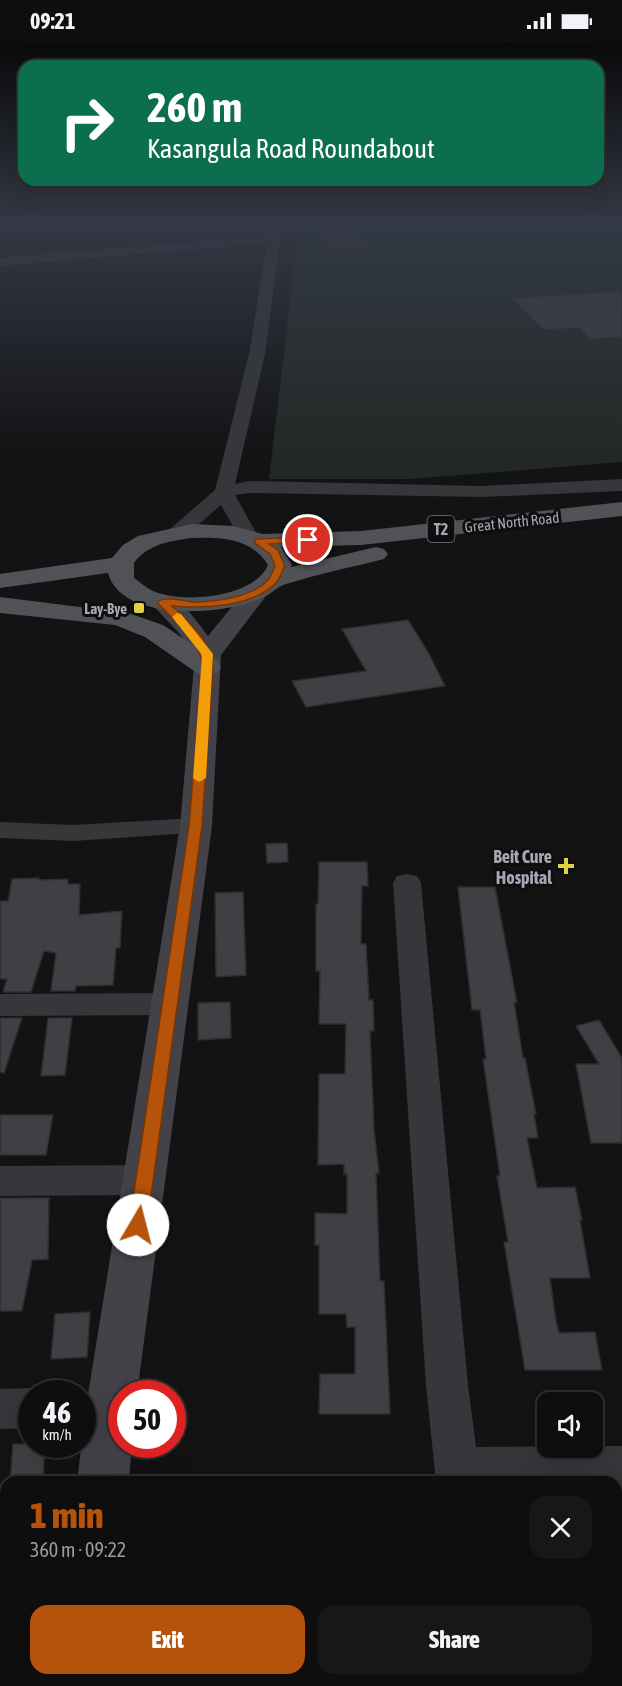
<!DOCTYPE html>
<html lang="en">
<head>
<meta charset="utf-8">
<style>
  :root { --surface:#0e0e0f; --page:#171718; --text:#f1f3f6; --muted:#9b9c9e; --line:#2e2e2f; --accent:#b45309 }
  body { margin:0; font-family:"Asap Condensed",sans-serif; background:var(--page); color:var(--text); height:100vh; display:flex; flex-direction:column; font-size:22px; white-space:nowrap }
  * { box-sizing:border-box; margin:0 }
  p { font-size:20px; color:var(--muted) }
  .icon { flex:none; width:33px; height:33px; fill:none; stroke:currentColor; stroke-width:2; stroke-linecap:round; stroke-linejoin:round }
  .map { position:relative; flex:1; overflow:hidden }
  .sheet { position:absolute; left:0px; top:1434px; width:622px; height:210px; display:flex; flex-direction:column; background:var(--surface); border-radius:18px 18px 0 0; box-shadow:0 6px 24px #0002,0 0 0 2px var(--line) }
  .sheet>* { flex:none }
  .hud { position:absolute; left:18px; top:18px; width:586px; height:126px; border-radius:18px; box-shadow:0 6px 24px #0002,0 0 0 2px var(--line); background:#0b6e4f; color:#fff; overflow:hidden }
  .buttons { position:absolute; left:537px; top:1350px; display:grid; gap:12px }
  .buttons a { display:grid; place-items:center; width:66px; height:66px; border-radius:12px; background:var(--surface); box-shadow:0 6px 24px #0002,0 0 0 2px var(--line); font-size:30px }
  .speed { position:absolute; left:18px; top:1338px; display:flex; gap:12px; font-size:30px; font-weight:700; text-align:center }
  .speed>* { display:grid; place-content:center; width:78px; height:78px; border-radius:50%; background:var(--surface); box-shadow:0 6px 24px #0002,0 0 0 2px var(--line); line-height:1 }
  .speed small { font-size:15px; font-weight:400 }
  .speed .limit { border:9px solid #d22; background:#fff; color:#111 }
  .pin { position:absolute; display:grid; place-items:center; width:51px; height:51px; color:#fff; margin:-26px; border:3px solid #fff; border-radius:50%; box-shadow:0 2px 6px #0007 }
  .me { position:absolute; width:66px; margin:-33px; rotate:8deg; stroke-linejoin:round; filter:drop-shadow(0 0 4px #0008) }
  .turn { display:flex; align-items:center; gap:21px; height:126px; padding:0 30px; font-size:27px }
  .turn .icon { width:78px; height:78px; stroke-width:2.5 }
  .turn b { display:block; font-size:42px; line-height:51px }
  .round { display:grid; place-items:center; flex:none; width:63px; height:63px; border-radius:18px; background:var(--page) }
  .summary { display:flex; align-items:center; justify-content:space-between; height:102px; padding:0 30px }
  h1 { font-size:36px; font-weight:800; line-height:45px; color:var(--accent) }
  .primary-button { display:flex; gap:12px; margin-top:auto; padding:12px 30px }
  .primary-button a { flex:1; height:69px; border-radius:18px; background:var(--accent); color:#fff; font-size:24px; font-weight:800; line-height:69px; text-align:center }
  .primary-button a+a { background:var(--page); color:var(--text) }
  .status { display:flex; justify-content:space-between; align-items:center; height:42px; padding:0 30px; background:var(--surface); direction:ltr }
  .status svg { height:16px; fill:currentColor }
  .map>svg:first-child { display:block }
  .green { fill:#222925 }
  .building { fill:#404044; stroke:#2e2d30; stroke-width:1.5 }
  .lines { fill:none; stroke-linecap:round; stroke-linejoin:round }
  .minor { fill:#37363b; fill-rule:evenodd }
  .secondary { fill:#434249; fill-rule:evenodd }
  .primary { fill:#515158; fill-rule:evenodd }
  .route { fill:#b45309; stroke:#753606; stroke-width:1.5 }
  .slow { fill:#f59e0b }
  .poi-dot { fill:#dfd141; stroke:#0e0e0f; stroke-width:2 }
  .labels { text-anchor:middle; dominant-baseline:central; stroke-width:6; stroke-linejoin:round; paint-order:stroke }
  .far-street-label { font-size:15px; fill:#a6a7b3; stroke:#0e0e0f }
  .far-poi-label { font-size:15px; font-weight:bold; fill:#a6a7b3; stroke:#0e0e0f; text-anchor:end }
  .shield { fill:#0e0e0f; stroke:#787982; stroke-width:1.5 }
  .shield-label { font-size:16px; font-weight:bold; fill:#a6a7b3 }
  .poi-label { font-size:18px; font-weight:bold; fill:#a6a7b3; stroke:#0e0e0f; text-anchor:end }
</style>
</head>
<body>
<div class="status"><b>09:21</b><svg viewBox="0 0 49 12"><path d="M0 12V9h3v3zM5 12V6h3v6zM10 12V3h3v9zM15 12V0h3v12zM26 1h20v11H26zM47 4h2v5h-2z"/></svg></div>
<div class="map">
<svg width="622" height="1644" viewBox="0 0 622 1644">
  <rect width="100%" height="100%" fill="#131314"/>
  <path class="green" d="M 299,184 L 622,184 L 622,420 L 411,437 L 269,437 Z"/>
  <g class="building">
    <path d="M 352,185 L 368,204 L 331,206 L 316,187 Z"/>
    <path d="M 622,249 L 622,295 L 590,297 L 580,286 L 544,288 L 511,256 Z"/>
    <path d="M 408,578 L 428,610 L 445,644 L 306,665 L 292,639 L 366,629 L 342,587 Z"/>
    <path d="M 287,801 L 288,820 L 267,821 L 266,802 Z"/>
    <path d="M 319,820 L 367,820 L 368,844 L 362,844 L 361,902 L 366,902 L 369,958 L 373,958 L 374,989 L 370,989 L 374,1087 L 379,1131 L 376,1131 L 380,1239 L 384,1239 L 390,1372 L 319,1372 L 320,1332 L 355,1332 L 355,1285 L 347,1285 L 346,1272 L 319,1272 L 319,1203 L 315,1203 L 315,1171 L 347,1172 L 347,1132 L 344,1132 L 344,1122 L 318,1123 L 319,1032 L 345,1032 L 346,982 L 319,982 L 320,929 L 316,929 L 316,862 L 318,862 Z"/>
    <path d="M 39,836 L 39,838 L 68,837 L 68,842 L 80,842 L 79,873 L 122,869 L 120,906 L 116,906 L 113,943 L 76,944 L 75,949 L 51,949 L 56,911 L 44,909 L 31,950 L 3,950 L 7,937 L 0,937 L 0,859 L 8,859 L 12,837 Z"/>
    <path d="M 458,845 L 495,845 L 517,961 L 514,960 L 523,1016 L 525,1016 L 536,1072 L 534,1072 L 538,1096 L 527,1096 L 537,1146 L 575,1145 L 582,1178 L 580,1178 L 590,1236 L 550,1236 L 556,1279 L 559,1291 L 595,1290 L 602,1328 L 525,1328 L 504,1200 L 508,1200 L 497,1134 L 500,1134 L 483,1017 L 486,1017 L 480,968 L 472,968 Z"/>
    <path d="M 243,850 L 246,933 L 216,935 L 215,851 Z"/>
    <path d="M 230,960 L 231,996 L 198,998 L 198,961 Z"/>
    <path d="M 0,976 L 22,976 L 4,1031 L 0,1030 Z"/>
    <path d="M 48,976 L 72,976 L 65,1033 L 41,1034 Z"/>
    <path d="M 599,978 L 622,1016 L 622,1101 L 591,1101 L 576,1022 L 599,1022 L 576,984 Z"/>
    <path d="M 0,1073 L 53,1073 L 46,1113 L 0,1113 Z"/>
    <path d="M 0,1156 L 49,1156 L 48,1217 L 32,1218 L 22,1269 L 0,1269 Z"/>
    <path d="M 90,1270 L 87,1315 L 51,1317 L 55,1272 Z"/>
    <path d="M 13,1402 L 45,1402 L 43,1440 L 10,1440 Z"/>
  </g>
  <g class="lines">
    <g class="minor">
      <path d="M 270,184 L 282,184 L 265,312 L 235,442 L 250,439 L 482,444 L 622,437 L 622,449 L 482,455 L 250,451 L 235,453 L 258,494 L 255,498 L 241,498 L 221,463 L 184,495 L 170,495 L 167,491 L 170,487 L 215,448 L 249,312 L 267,201 L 0,224 L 0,216 L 268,194 Z"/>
      <path d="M 196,776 L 206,778 L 210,784 L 206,790 L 73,799 L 0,796 L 0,780 L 73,783 Z"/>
      <path d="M 407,832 L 417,834 L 421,841 L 468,1343 L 476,1405 L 622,1404 L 622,1446 L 616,1446 L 616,1440 L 436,1440 L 426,1343 L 393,841 L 397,834 Z"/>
      <path d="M 170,951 L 181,954 L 186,962 L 181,970 L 170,973 L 0,974 L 0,952 Z"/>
      <path d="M 144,1123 L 157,1128 L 162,1138 L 157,1148 L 144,1153 L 0,1154 L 0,1124 Z"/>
      <path d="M 32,1346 L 46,1352 L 32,1352 L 32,1386 L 0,1387 L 0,1347 Z"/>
      <rect x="453" y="1638" width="50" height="6"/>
    </g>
    <g class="secondary">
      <path d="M 257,543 L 266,545 L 269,550 L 221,613 L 212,784 L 137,1352 L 122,1352 L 122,1402 L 132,1402 L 129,1440 L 77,1440 L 86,1365 L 180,784 L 195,612 L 178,590 L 149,559 L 153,554 C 177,548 195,577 208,594 L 248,545 Z"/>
      <path d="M 51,1638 L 109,1638 L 108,1644 L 50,1644 Z"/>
    </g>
    <g class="primary">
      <path d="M 622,460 L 622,474 L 361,503 L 281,505 L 292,523 L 291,525 L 376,505 L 384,507 L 388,512 L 384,517 C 352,525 318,532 286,542 C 279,544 273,550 266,554 C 259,558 249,561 240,563 C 205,573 120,576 108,531 L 0,546 L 0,532 L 112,516 L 123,503 L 138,494 L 192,482 L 233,484 L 262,492 L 361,489 ZM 192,496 C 222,495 251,496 268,523 C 254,556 183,562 153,549 C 146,546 140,540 134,536 L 134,521 C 148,502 170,499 192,496 Z"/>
      <path d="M 0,555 L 128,571 L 163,583 L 217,619 L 221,625 L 217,631 L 207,633 L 197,631 L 145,595 L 115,583 L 0,571 Z"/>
    </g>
  </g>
  <linearGradient id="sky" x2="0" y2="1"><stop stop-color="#0a0a0b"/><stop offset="0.44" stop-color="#333945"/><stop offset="1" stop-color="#333945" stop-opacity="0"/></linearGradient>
  <rect width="622" height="414" fill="url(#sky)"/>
  <path class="route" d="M 308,495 L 313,498 L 312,500 L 269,502 L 278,508 L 285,524 C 282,529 280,537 276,541 C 252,565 204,567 172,564 C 189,580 213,601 213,625 L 202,784 L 147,1183 L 144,1189 L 138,1191 L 131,1189 L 129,1183 L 189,784 L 202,625 C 202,598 173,579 157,560 C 166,553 182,559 193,560 C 216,560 253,555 269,537 C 271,534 273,528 275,524 L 270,512 L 255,501 L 255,497 Z"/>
  <path class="slow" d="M 177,571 L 181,572 L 213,612 L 206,736 L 199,740 L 193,736 L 202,613 L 172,575 Z"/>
  <g class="poi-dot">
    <rect x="133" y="560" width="12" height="12" rx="3"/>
    <path d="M563 815h6v6h6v6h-6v6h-6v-6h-6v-6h6z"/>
  </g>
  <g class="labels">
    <g class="far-street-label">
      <text transform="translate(512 480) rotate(-6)">Great North Road</text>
    </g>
    <g class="far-poi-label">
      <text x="127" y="566">Lay-Bye</text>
    </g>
    <rect class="shield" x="427.5" y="474" width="27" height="26" rx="4.5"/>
    <g class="shield-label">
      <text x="441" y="487">T2</text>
    </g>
    <g class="poi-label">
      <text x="552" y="814">Beit Cure<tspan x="552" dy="21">Hospital</tspan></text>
    </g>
  </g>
</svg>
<div class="buttons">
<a><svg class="icon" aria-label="sound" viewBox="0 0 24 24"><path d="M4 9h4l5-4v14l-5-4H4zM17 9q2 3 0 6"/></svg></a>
</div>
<div class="speed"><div>46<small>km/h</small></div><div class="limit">50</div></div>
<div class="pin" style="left:308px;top:498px;background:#d93025"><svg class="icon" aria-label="arrive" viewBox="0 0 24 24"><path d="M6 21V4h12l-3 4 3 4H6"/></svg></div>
<svg class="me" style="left:138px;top:1183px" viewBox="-20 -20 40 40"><circle r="19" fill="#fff"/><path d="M0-13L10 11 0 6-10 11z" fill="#b45309"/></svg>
<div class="hud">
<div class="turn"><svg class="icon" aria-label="right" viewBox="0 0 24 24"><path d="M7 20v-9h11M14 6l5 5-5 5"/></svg><div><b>260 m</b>Kasangula Road Roundabout</div></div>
</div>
<section class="sheet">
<div class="summary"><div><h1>1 min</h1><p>360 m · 09:22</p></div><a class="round"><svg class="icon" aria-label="close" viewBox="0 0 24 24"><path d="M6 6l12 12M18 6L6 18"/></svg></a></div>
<div class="primary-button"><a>Exit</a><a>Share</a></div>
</section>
</div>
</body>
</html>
